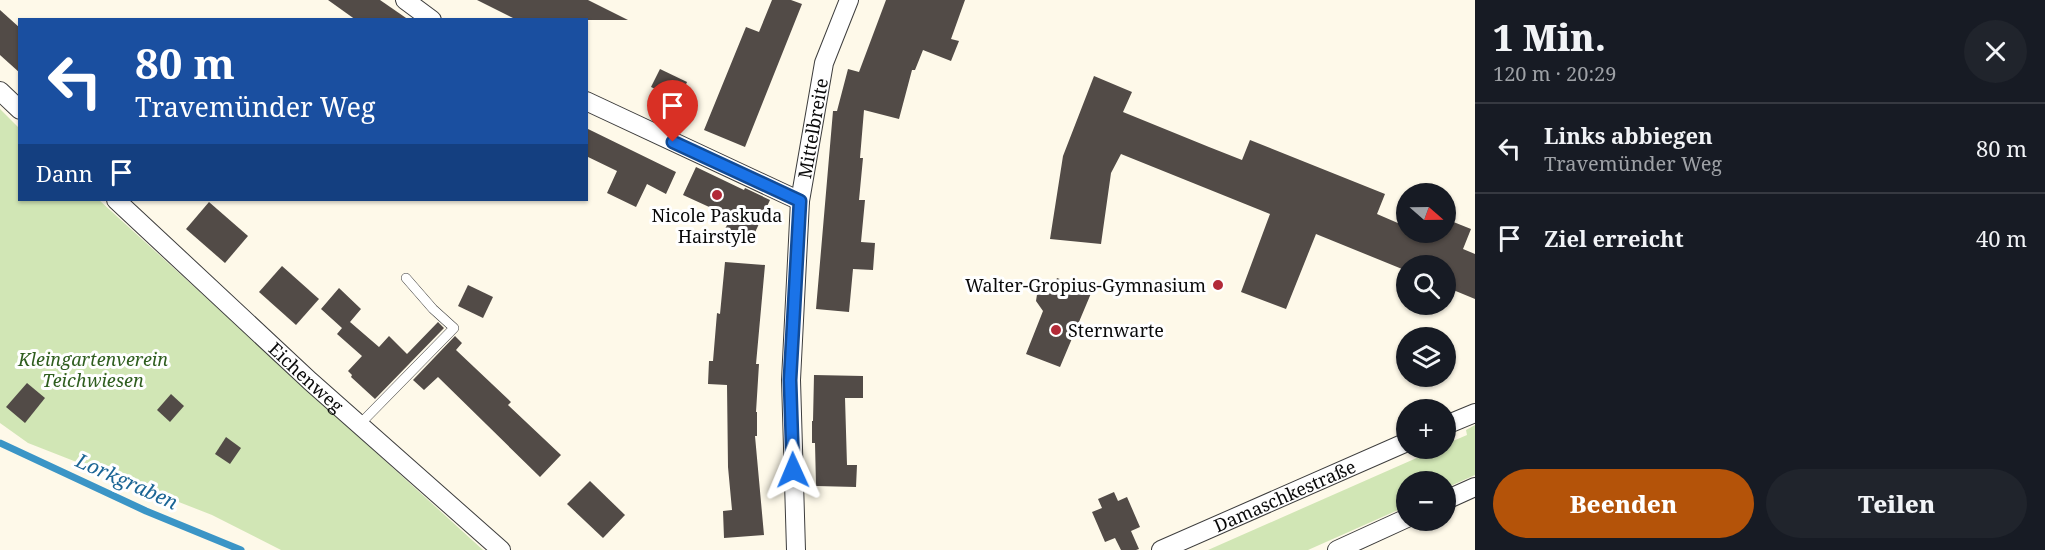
<!DOCTYPE html>
<html lang="de">
<head>
<meta charset="utf-8">
<style>
  :root { --surface:#171b24; --page:#20242c; --text:#f1f3f6; --muted:#9ea1a6; --line:#363941; --accent:#b45309 }
  body { margin:0; font-family:"Noto Serif",serif; background:var(--page); color:var(--text); height:100vh; display:flex; flex-direction:column; font-size:22px; white-space:nowrap }
  * { box-sizing:border-box; margin:0 }
  p { font-size:20px; color:var(--muted) }
  .icon { flex:none; width:33px; height:33px; fill:none; stroke:currentColor; stroke-width:2; stroke-linecap:round; stroke-linejoin:round }
  .map { position:relative; flex:1; overflow:hidden }
  .details { display:flex; flex-direction:column; background:var(--surface); width:570px }
  .details>* { flex:none }
  .hud { position:absolute; left:18px; top:18px; width:570px; height:183px; border-radius:0px; box-shadow:0 2px 4px #0004; background:#1a4fa0; color:#fff; overflow:hidden }
  .needle { width:39px; rotate:110deg }
  .fabs { position:absolute; left:1396px; top:183px; display:grid; gap:12px }
  .fabs a { display:grid; place-items:center; width:60px; height:60px; border-radius:50%; background:var(--surface); box-shadow:0 2px 4px #0004; font-size:30px }
  .pin { position:absolute; display:grid; place-items:center; width:51px; height:51px; color:#fff; margin:-62px -26px; border-radius:50% 50% 50% 0; rotate:-45deg; box-shadow:0 0 6px #0007 }
  .pin .icon { rotate:45deg }
  .me { position:absolute; width:66px; margin:-33px; rotate:359deg; stroke-linejoin:round; filter:drop-shadow(0 0 4px #0008) }
  .turn { display:flex; align-items:center; gap:21px; height:126px; padding:0 18px; font-size:27px }
  .turn .icon { width:78px; height:78px; stroke-width:2.5 }
  .turn b { display:block; font-size:42px; line-height:51px }
  .then { display:flex; align-items:center; height:57px; padding:0 18px; background:#0003; gap:12px; font-size:22px }
  .round { display:grid; place-items:center; flex:none; width:63px; height:63px; border-radius:32px; background:var(--page) }
  .summary { display:flex; align-items:center; justify-content:space-between; height:102px; padding:0 18px }
  h1 { font-size:36px; font-weight:800; line-height:45px }
  .button { display:flex; gap:12px; margin-top:auto; padding:12px 18px }
  .button a { flex:1; height:69px; border-radius:36px; background:var(--accent); color:#fff; font-size:24px; font-weight:800; line-height:69px; text-align:center }
  .button a+a { background:var(--page); color:var(--text) }
  ul { padding:0; list-style:none }
  li { display:flex; align-items:center; gap:18px; height:90px; padding:0 18px; border-top:2px solid var(--line) }
  li div { flex:1 }
  li b { display:block; font-size:22px }
  li em { font-style:normal }
  main { display:flex; flex:1; min-height:0 }
  .map>svg:first-child { display:block }
  .green { fill:#d1e6b5 }
  .lines { fill:none; stroke-linecap:round; stroke-linejoin:round }
  .stream { stroke:#3b95c6; stroke-width:7 }
  .building { fill:#524b47 }
  .lane-casing { stroke:#3d3d3d; stroke-width:10 }
  .street-casing { stroke:#3d3d3d; stroke-width:20 }
  .lane { stroke:#fff; stroke-width:9 }
  .street { stroke:#fff; stroke-width:18 }
  .route-casing { stroke:#114b97; stroke-width:15 }
  .route { stroke:#1a73e8; stroke-width:10 }
  .poi-dot { fill:#b22a37; stroke:#fff; stroke-width:2 }
  .labels { text-anchor:middle; dominant-baseline:central; stroke-width:6; stroke-linejoin:round; paint-order:stroke }
  .street-label { font-size:18px; fill:#0a0a0a; stroke:#fff }
  .poi-label { font-size:18px; fill:#0a0a0a; stroke:#fff }
  .park-label { font-size:18px; font-style:italic; fill:#2f5e1f; stroke:#fff }
  .water-label { font-size:20px; font-style:italic; fill:#1b6595; stroke:#fff }
</style>
</head>
<body>
<main>
<div class="map">
<svg width="1475" height="550" viewBox="0 0 1475 550">
  <rect width="100%" height="100%" fill="#fef9e9"/>
  <g class="green">
    <path d="M 0,109 L 19,128 L 20,200 L 99,200 L 483,550 L 281,550 L 212,515 L 28,443 L 0,423 Z"/>
    <path d="M 1475,425 L 1475,475 L 1446,488 L 1446,482 L 1407,482 L 1407,506 L 1308,550 L 1208,550 L 1437,449 L 1446,448 L 1446,444 L 1467,435 L 1466,430 Z"/>
  </g>
  <g class="lines">
    <path class="stream" d="M 0,443 L 146,511 L 241,550"/>
  </g>
  <g class="building">
    <path d="M 328,0 L 380,0 L 409,20 L 356,20 Z"/>
    <path d="M 477,0 L 588,0 L 628,20 L 517,20 Z"/>
    <path d="M 772,0 L 791,0 L 802,4 L 745,147 L 704,130 L 746,27 L 759,32 Z"/>
    <path d="M 886,0 L 965,0 L 951,39 L 959,41 L 951,61 L 923,50 L 915,70 L 912,70 L 899,119 L 864,110 L 860,158 L 863,158 L 859,200 L 865,200 L 861,242 L 875,243 L 873,270 L 853,269 L 849,312 L 816,309 L 833,111 L 837,111 L 848,69 L 859,72 Z"/>
    <path d="M 0,10 L 20,28 L 20,73 L 0,55 Z"/>
    <path d="M 660,69 L 687,82 L 679,100 L 651,87 Z"/>
    <path d="M 1094,76 L 1132,92 L 1123,112 L 1209,147 L 1242,160 L 1250,140 L 1385,194 L 1377,214 L 1407,227 L 1407,232 L 1446,232 L 1446,219 L 1471,229 L 1463,249 L 1475,254 L 1475,299 L 1446,287 L 1446,266 L 1407,266 L 1407,271 L 1316,234 L 1286,309 L 1241,292 L 1270,214 L 1121,154 L 1111,173 L 1101,244 L 1050,239 L 1063,156 Z"/>
    <path d="M 586,128 L 676,172 L 666,194 L 647,184 L 636,207 L 607,193 L 617,171 L 586,156 Z"/>
    <path d="M 696,167 L 744,190 L 745,188 L 770,200 L 751,241 L 725,229 L 731,217 L 683,195 Z"/>
    <path d="M 209,202 L 248,236 L 225,263 L 186,229 Z"/>
    <path d="M 725,262 L 765,265 L 756,364 L 759,364 L 756,412 L 757,412 L 757,436 L 755,436 L 764,535 L 724,538 L 723,511 L 732,510 L 728,467 L 727,385 L 708,384 L 709,361 L 713,361 L 717,313 L 720,314 Z"/>
    <path d="M 282,266 L 319,299 L 296,325 L 259,292 Z"/>
    <path d="M 1057,278 L 1092,291 L 1060,367 L 1026,354 L 1043,311 L 1036,301 L 1038,288 L 1047,282 L 1055,283 Z"/>
    <path d="M 468,285 L 493,297 L 483,318 L 458,306 Z"/>
    <path d="M 339,288 L 361,309 L 350,322 L 379,347 L 389,336 L 407,354 L 438,322 L 444,328 L 375,399 L 351,377 L 352,375 L 348,371 L 362,356 L 337,334 L 342,328 L 321,309 Z"/>
    <path d="M 455,336 L 462,343 L 456,350 L 511,402 L 508,405 L 561,455 L 540,477 L 438,377 L 424,390 L 413,380 Z"/>
    <path d="M 814,375 L 863,376 L 863,398 L 845,398 L 847,465 L 857,465 L 856,487 L 816,486 L 815,443 L 812,443 L 812,421 L 813,421 Z"/>
    <path d="M 27,383 L 45,398 L 25,423 L 6,407 Z"/>
    <path d="M 171,394 L 184,406 L 170,422 L 157,410 Z"/>
    <path d="M 226,437 L 241,448 L 230,464 L 215,454 Z"/>
    <path d="M 590,481 L 625,515 L 603,538 L 567,504 Z"/>
    <path d="M 1114,492 L 1118,501 L 1127,497 L 1140,527 L 1131,531 L 1139,549 L 1136,550 L 1121,550 L 1115,538 L 1105,542 L 1092,512 L 1102,508 L 1098,499 Z"/>
  </g>
  <g class="lines">
    <g class="lane-casing">
      <path id="lane" d="M 359,425 L 454,328 L 433,309 L 406,278"/>
    </g>
    <g class="street-casing">
      <g id="street">
        <path d="M 405,0 L 432,20"/>
        <path d="M 0,91 L 20,110"/>
        <path d="M 586,101 L 800,201"/>
        <path id="s1" d="M 116,200 L 310,381 L 501,550"/>
        <path d="M 1446,425 L 1475,413"/>
        <path d="M 1446,500 L 1475,487"/>
        <path id="s2" d="M 796,550 L 791,380 L 800,201 L 824,63 L 849,0"/>
        <path id="s3" d="M 1161,550 L 1407,442"/>
        <path d="M 1337,550 L 1407,518"/>
      </g>
    </g>
    <use href="#lane" class="lane"/>
    <use href="#street" class="street"/>
  </g>
  <g class="lines">
    <g class="route-casing">
      <path id="route" d="M 673,142 L 800,201 L 790,380 L 793,470"/>
    </g>
    <use href="#route" class="route"/>
  </g>
  <g class="poi-dot">
    <circle cx="717" cy="195" r="6"/>
    <circle cx="1218" cy="285" r="6"/>
    <circle cx="1056" cy="330" r="6"/>
  </g>
  <g class="labels">
    <g class="street-label">
      <text stroke="none"><textPath href="#s2" startOffset="423">Mittelbreite</textPath></text>
      <text stroke="none"><textPath href="#s1" startOffset="260">Eichenweg</textPath></text>
      <text stroke="none"><textPath href="#s3" startOffset="135">Damaschkestraße</textPath></text>
    </g>
    <g class="poi-label">
      <text x="717" y="215">Nicole Paskuda<tspan x="717" dy="21">Hairstyle</tspan></text>
      <text x="1206" y="285" text-anchor="end">Walter-Gropius-Gymnasium</text>
      <text x="1068" y="330" text-anchor="start">Sternwarte</text>
    </g>
    <g class="park-label">
      <text x="93" y="359">Kleingartenverein<tspan x="93" dy="21">Teichwiesen</tspan></text>
    </g>
    <g class="water-label">
      <text transform="translate(127 481) rotate(24)">Lorkgraben</text>
    </g>
  </g>
</svg>
<div class="fabs">
<a><svg class="needle" viewBox="-14 -14 28 28"><path d="M0-13l5 13h-10z" fill="#e53935"/><path d="M0 13l5-13h-10z" fill="#9ea1a6"/></svg></a>
<a><svg class="icon" aria-label="search" viewBox="0 0 24 24"><circle cx="10" cy="10" r="6"/><path d="M15 15l6 6"/></svg></a>
<a><svg class="icon" aria-label="layers" viewBox="0 0 24 24"><path d="M12 4l9 5-9 5-9-5zM3 14l9 5 9-5"/></svg></a>
<a>+</a>
<a>−</a>
</div>
<div class="pin" style="left:673px;top:142px;background:#d93025"><svg class="icon" aria-label="arrive" viewBox="0 0 24 24"><path d="M6 21V4h12l-3 4 3 4H6"/></svg></div>
<svg class="me" style="left:793px;top:470px" viewBox="-20 -20 40 40"><path d="M0-17L14 15 0 8-14 15z" fill="#1a73e8" stroke="#fff" stroke-width="4"/></svg>
<div class="hud">
<div class="turn"><svg class="icon" aria-label="left" viewBox="0 0 24 24"><path d="M17 20v-9H6M10 6l-5 5 5 5"/></svg><div><b>80 m</b>Travemünder Weg</div></div>
<div class="then">Dann<svg class="icon" aria-label="arrive" viewBox="0 0 24 24"><path d="M6 21V4h12l-3 4 3 4H6"/></svg></div>
</div>
</div>
<section class="details">
<div class="summary"><div><h1>1 Min.</h1><p>120 m · 20:29</p></div><a class="round"><svg class="icon" aria-label="close" viewBox="0 0 24 24"><path d="M6 6l12 12M18 6L6 18"/></svg></a></div>
<ul>
<li><svg class="icon" aria-label="left" viewBox="0 0 24 24"><path d="M17 20v-9H6M10 6l-5 5 5 5"/></svg><div><b>Links abbiegen</b><p>Travemünder Weg</p></div><em>80 m</em></li>
<li><svg class="icon" aria-label="arrive" viewBox="0 0 24 24"><path d="M6 21V4h12l-3 4 3 4H6"/></svg><div><b>Ziel erreicht</b></div><em>40 m</em></li>
</ul>
<div class="button"><a>Beenden</a><a>Teilen</a></div>
</section>
</main>
</body>
</html>
